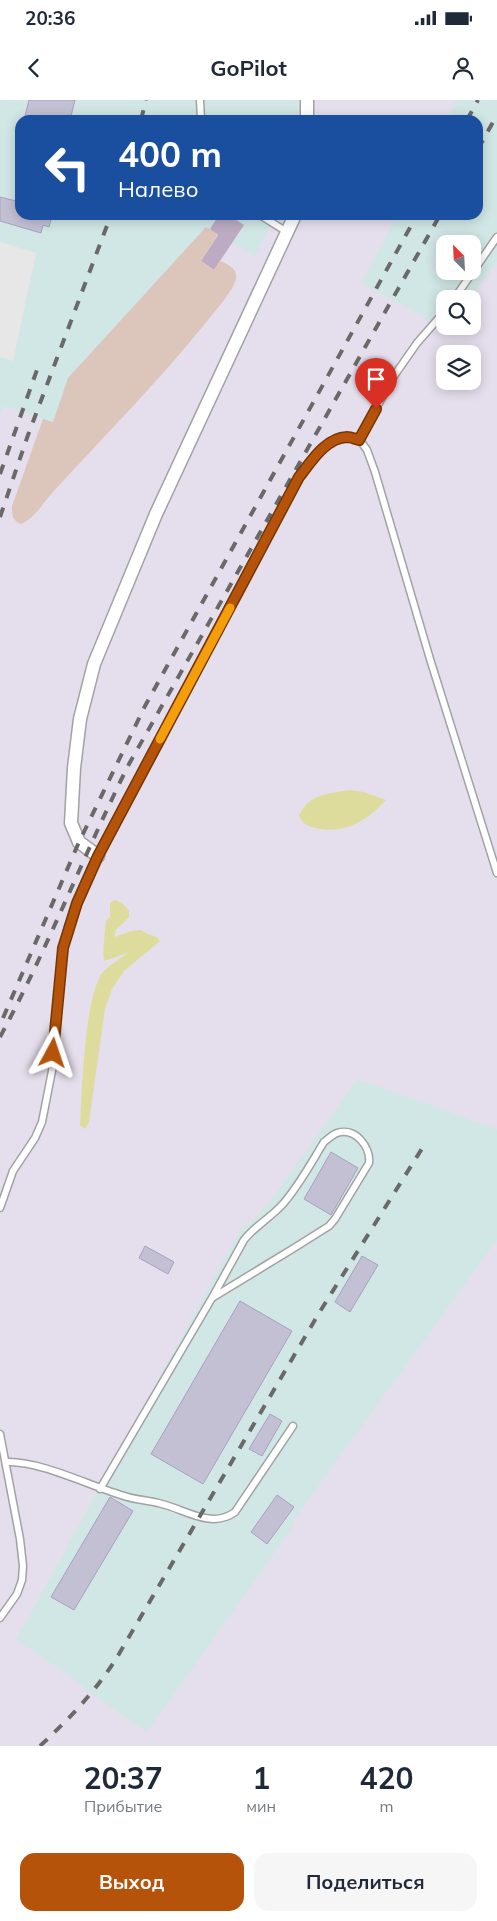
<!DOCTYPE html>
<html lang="ru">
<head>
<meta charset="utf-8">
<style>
  :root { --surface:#fff; --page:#f6f6f7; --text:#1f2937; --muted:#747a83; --accent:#b45309 }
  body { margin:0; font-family:Mulish,sans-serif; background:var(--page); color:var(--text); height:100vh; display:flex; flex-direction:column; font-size:19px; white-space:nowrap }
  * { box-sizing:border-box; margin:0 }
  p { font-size:16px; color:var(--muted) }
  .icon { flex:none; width:28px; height:28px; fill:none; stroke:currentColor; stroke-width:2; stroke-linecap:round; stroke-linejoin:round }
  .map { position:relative; height:1646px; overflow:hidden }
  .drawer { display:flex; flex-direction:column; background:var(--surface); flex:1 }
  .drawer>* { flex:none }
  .top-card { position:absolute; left:15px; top:15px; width:468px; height:105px; border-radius:15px; box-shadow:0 2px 12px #0003; background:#1a4fa0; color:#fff; overflow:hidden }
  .needle { width:32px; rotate:336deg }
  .controls { position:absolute; left:436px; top:135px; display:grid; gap:10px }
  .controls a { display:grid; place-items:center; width:45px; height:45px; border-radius:10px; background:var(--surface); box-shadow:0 2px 12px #0003; font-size:25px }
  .pin { position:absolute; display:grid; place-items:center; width:42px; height:42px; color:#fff; margin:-51px -21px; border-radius:50% 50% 50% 0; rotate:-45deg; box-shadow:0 0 5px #0007 }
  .pin .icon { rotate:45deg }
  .me { position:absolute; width:55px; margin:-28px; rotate:5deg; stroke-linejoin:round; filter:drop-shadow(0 0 4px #0008) }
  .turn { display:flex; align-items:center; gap:18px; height:105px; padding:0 20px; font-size:22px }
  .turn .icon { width:65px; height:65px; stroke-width:2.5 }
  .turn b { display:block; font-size:35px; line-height:42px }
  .eta { display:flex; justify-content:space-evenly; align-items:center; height:85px; text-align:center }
  .eta b { font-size:30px; font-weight:700; line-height:35px }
  .action { display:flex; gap:10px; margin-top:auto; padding:10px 20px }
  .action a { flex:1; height:58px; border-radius:15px; background:var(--accent); color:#fff; font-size:20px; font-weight:700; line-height:58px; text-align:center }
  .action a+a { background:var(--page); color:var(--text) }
  .status { display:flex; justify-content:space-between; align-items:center; height:35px; padding:0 25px; background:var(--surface); direction:ltr }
  .status svg { height:14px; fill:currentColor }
  header { display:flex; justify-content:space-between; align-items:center; height:65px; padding:0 20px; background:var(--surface); font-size:22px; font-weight:700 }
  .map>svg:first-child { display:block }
  .industrial { fill:#d1e7e5; fill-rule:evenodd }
  .construction { fill:#bcabc2 }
  .wetland { fill:#dcc5bb }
  .parking { fill:#e7e7e7 }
  .water { fill:#dedc9c }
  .building { fill:#c3c0d4; stroke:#a7a1bf }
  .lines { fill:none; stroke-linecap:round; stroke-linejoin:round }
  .service-casing { stroke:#a2a2a2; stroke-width:9 }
  .minor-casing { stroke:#a2a2a2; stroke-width:15 }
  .service { stroke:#fff; stroke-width:6 }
  .minor { stroke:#fff; stroke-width:12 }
  .rail { stroke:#696969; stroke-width:4; stroke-dasharray:10 10; stroke-linecap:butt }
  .route-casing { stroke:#753606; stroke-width:12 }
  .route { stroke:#b45309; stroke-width:9 }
  .slow { stroke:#f59e0b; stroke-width:9 }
</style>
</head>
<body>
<div class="status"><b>20:36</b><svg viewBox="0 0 49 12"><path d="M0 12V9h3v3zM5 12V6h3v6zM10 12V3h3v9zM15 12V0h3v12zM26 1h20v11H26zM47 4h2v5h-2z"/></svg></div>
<header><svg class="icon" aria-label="back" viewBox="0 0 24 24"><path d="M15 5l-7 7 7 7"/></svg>GoPilot<svg class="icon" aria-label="person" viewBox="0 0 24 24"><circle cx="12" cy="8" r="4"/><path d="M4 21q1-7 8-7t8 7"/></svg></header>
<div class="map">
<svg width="497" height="1646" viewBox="0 0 497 1646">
  <rect width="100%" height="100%" fill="#e5dfed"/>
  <g class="industrial">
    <path d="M 0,0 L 298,0 L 300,20 L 20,20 L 20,115 L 276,115 L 255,156 L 206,127 L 68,278 L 53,322 L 4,306 L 0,317 L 0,257 L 13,261 L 36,153 L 0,142 Z"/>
    <path d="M 453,0 L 497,0 L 497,161 L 471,199 L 445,199 L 445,226 L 452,226 L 449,231 L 361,183 L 397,115 L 478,115 L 478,20 L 447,20 L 455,5 ZM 445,144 L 472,144 L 472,171 L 445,171 Z"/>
    <path d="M 357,979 L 497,1029 L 497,1140 L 293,1421 L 293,1426 L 259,1475 L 147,1632 L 91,1593 L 61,1570 L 16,1540 L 242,1126 L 251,1123 L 274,1096 Z"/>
  </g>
  <path class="construction" d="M 219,115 L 229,115 L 244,125 L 214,170 L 201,161 L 218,135 L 210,129 Z"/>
  <path class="wetland" d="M 206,127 L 218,134 L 201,161 L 214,170 L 220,161 C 228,164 238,169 236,179 C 233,191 216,210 208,220 C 160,280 105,335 53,392 C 43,403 35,418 21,424 C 12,421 12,414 12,406 L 43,319 L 53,322 L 68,278 Z"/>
  <path class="parking" d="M 0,142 L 36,153 L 13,261 L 0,257 Z"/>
  <g class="water">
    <path d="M 351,690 L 364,692 L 386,700 C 369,719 347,733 321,729 C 310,727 304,726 299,716 C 308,694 329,693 351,690 Z"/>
    <path d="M 115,800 L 122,803 L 129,811 L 129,817 L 116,830 L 114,837 L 132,831 L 141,830 L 148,834 L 157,837 L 160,841 L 124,871 L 112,889 L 105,909 L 89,1022 L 85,1029 L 80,1025 C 82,992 84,896 103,872 C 109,865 120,859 128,853 L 104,861 C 102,849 105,834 106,821 L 110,817 L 110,803 Z"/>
  </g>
  <g class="building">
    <path d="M 29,0 L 75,0 L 70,20 L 24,20 Z"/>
    <path d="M 0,97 L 20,102 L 20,115 L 52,115 L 49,127 L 43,125 L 41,133 L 0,121 Z"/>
    <path d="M 331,1052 L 358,1068 L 331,1115 L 304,1099 Z"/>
    <path d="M 145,1146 L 174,1162 L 168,1174 L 139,1158 Z"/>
    <path d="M 362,1156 L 378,1165 L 350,1212 L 335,1202 Z"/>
    <path d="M 240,1201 L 292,1231 L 203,1384 L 151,1354 Z"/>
    <path d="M 270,1314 L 282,1321 L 262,1356 L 249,1349 Z"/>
    <path d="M 277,1395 L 294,1407 L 267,1444 L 251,1432 Z"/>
    <path d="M 110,1397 L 133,1411 L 74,1510 L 51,1497 Z"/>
  </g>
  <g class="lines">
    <g class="service-casing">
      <g id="service">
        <path d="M 200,0 L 201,20"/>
        <path d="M 260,115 L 287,132"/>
        <path d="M 454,199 L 497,137"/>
        <path d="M 359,339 L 394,276 L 417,243 L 445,211"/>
        <path d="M 0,1108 L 13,1071 L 35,1038 L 42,1022 L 52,971 L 63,848 L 68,827 L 86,781 L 299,377 C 315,356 328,333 359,339 L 367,350 L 375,372 L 430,559 L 497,773"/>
        <path d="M 0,1334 L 20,1439 L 23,1466 L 22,1480 L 17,1494 L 0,1518"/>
        <path d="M 7,1362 C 40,1361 88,1385 121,1395 C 134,1400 148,1400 162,1404 C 186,1410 212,1429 235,1412 L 293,1326"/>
        <path d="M 100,1389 L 212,1198 L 244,1140 C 255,1126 270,1118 282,1105 C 299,1086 311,1063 324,1042 C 328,1039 332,1035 337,1033 C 355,1027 371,1047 369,1063 L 335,1119 L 329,1126 L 294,1148 L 212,1198"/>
      </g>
    </g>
    <g class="minor-casing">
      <g id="minor">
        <path d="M 307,0 L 307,20"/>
        <path d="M 98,756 L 79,742 L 71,723 L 74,668 L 80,619 L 94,564 L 156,414 L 295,115"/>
      </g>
    </g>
    <use href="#service" class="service"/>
    <use href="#minor" class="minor"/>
    <g class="rail">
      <path d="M 141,20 L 146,0"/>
      <path d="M 467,20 L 478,0"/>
      <path d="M 478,49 L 497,15"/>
      <path d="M 0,374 L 38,267"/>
      <path d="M 0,417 L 28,335 L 111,115"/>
      <path d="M 3,918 L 79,742 L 145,606 L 417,115"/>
      <path d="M 0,937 C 48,848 84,754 129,664 L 440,115"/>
      <path d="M 40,1646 C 69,1619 95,1592 116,1559 L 319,1213 L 423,1047"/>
    </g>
  </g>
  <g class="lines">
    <g class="route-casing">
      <path id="route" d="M 53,953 L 63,848 L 77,803 L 98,756 L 299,377 C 311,362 325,338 347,337 C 351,337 355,339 359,340 L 376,309"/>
    </g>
    <use href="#route" class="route"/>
    <path class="slow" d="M 160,639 L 230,508"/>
  </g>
</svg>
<div class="controls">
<a><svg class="needle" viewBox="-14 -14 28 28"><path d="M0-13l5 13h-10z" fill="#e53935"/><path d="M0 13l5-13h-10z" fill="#747a83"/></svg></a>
<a><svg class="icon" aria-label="search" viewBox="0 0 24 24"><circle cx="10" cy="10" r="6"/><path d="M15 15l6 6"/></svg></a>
<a><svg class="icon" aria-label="layers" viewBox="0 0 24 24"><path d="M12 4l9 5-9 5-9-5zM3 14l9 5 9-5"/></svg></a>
</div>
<div class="pin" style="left:376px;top:309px;background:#d93025"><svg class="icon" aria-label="arrive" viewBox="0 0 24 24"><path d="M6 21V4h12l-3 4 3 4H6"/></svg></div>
<svg class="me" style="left:53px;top:953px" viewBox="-20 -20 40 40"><path d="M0-17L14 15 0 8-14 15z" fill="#b45309" stroke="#fff" stroke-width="4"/></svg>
<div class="top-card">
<div class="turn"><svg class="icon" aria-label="left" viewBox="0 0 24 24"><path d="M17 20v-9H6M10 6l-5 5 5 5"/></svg><div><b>400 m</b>Налево</div></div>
</div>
</div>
<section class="drawer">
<div class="eta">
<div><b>20:37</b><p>Прибытие</p></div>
<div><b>1</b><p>мин</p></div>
<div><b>420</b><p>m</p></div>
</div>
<div class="action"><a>Выход</a><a>Поделиться</a></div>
</section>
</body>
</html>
